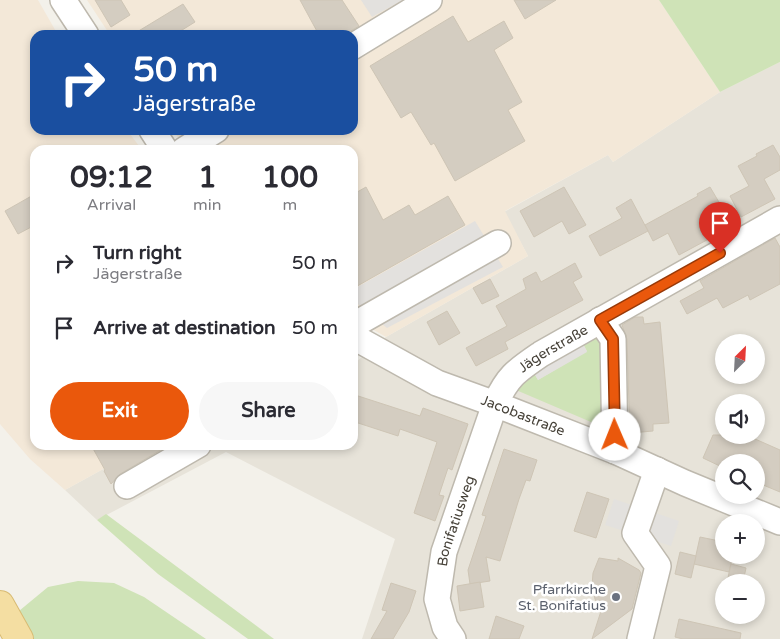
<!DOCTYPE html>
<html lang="en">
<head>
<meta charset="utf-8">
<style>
  :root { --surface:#fff; --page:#f7f7f7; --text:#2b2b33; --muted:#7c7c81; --accent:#ea580c }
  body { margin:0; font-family:"Varela Round",sans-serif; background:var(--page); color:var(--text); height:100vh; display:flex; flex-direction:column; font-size:19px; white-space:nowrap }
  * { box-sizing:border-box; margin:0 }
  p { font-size:16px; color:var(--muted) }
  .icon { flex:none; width:28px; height:28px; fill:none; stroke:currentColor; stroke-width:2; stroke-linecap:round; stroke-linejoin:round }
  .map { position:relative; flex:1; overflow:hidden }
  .sheet { position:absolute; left:30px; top:145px; width:328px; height:305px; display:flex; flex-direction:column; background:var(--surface); border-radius:15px; box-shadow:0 2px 8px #0003 }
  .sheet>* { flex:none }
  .banner { position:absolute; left:30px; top:30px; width:328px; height:105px; border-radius:15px; box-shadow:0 2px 8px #0003; background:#1a4fa0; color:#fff; overflow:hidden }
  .needle { width:32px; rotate:24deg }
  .fabs { position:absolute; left:715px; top:334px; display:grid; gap:10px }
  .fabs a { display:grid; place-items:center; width:50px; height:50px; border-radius:50%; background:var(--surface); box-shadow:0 2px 8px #0003; font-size:25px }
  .pin { position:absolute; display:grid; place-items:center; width:42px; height:42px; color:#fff; margin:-51px -21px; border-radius:50% 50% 50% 0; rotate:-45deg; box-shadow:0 0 5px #0007 }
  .pin .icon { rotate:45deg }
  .me { position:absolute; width:55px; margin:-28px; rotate:359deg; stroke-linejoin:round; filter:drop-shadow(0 0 4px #0008) }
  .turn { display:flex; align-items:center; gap:18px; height:105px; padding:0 20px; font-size:22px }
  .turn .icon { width:65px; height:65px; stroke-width:2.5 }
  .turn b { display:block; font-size:35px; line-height:42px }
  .eta { display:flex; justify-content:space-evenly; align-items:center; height:85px; text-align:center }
  .eta b { font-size:30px; font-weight:700; line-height:35px }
  .cta { display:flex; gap:10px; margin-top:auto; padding:10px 20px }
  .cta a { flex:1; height:58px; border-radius:30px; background:var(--accent); color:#fff; font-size:20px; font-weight:700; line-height:58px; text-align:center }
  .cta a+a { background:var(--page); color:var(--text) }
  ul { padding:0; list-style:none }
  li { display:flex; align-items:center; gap:15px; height:65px; padding:0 20px }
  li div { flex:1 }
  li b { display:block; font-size:19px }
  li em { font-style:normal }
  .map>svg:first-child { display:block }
  .residential { fill:#e7e3d9; fill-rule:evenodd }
  .commercial { fill:#f3e8d8 }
  .green { fill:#cfe3b7 }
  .parking { fill:#e3e1de }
  .building { fill:#d4cdc1; stroke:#cec5b5 }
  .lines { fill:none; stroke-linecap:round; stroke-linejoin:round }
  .minor-casing { stroke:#beb9ae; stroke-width:28 }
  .major-casing { stroke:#d8bb73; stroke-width:30 }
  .minor { stroke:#fff; stroke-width:25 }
  .major { stroke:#f4dea2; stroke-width:28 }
  .route-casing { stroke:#983908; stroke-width:12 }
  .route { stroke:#ea580c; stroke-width:9 }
  .worship-dot { fill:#6b7280; stroke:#fff; stroke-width:2 }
  .labels { text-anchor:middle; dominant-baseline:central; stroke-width:5; stroke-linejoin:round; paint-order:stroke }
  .street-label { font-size:14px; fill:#474239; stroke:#fff }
  .worship-label { font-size:14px; fill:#5b616d; stroke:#fff; text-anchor:end }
</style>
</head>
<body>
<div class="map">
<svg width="780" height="639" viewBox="0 0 780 639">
  <rect width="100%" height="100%" fill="#f3f1ea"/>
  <path class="residential" d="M 780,62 L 780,639 L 362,639 L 395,539 L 226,452 L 97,520 L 65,490 L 147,445 L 352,445 L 353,360 L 356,362 L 386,337 L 528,256 L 504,212 L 608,155 L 613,162 L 720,92 ZM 724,342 L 756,342 L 756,375 L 724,375 ZM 724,402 L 756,402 L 756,435 L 724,435 ZM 724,462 L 756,462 L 756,495 L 724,495 ZM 724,522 L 756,522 L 756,555 L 724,555 ZM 724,582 L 756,582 L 756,615 L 724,615 Z"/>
  <g class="commercial">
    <path d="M 0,0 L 38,0 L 58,35 L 35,35 L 35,130 L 127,130 L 142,150 L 35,150 L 35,445 L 147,445 L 65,490 L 30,459 L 0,424 Z"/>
    <path d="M 87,0 L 659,0 L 720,92 L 613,162 L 608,155 L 505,211 L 528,256 L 386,337 L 353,318 L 352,150 L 187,150 L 173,130 L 352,130 L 352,35 L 110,35 Z"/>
  </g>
  <g class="green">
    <path d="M 659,0 L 780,0 L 780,62 L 720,92 Z"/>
    <path d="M 596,330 L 601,340 L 605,428 L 516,390 L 530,366 L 538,380 L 587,351 L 580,338 Z"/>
    <path d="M 106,514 L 274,639 L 248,639 L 158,574 L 97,520 Z"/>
    <path d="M 78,581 L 114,583 L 144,597 L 206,639 L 34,639 L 19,611 L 48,587 Z"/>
  </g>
  <g class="parking">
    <path d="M 361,0 L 403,0 L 372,17 Z"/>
    <path d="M 475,221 L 503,267 L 387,328 L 353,300 L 352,290 Z"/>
    <path d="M 580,338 L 587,352 L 538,380 L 530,366 Z"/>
    <path d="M 614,499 L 679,521 L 671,546 L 605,525 Z"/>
  </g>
  <g class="building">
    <path d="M 95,0 L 121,0 L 130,15 L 111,27 Z"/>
    <path d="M 300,0 L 342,0 L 359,26 L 344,35 L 319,35 Z"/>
    <path d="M 514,0 L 556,0 L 525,19 Z"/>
    <path d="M 183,4 L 195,22 L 174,35 L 132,35 Z"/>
    <path d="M 453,16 L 468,42 L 504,21 L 513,38 L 494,50 L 522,102 L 508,110 L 525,141 L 455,181 L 434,143 L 431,145 L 411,112 L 401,118 L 370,66 Z"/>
    <path d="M 773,145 L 780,157 L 780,170 L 764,179 L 775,199 L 741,217 L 730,196 L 749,186 L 738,166 L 757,156 L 756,154 Z"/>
    <path d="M 366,187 L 383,220 L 409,205 L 415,215 L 448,196 L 465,225 L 352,289 L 352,195 Z"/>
    <path d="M 564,187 L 586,225 L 569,234 L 562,221 L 534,237 L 520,211 Z"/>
    <path d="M 710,187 L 723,209 L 709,216 L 718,234 L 679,255 L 668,233 L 653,241 L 645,225 L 698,196 L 697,194 Z"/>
    <path d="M 35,194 L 35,225 L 18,234 L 5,211 Z"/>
    <path d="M 631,199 L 648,231 L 600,256 L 589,236 L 622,218 L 616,208 Z"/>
    <path d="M 775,238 L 780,247 L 780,284 L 750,300 L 748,295 L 723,308 L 717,298 L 687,314 L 680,301 L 704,288 L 700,281 Z"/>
    <path d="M 575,263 L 582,277 L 573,282 L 583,300 L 505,342 L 508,349 L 476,366 L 466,348 L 507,326 L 496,306 L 526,289 L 523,279 L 536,272 L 541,282 Z"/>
    <path d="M 490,279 L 499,296 L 482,304 L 473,288 Z"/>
    <path d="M 447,311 L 460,333 L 439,345 L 427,322 Z"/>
    <path d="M 635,317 L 643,317 L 644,324 L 660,322 L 669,423 L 653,424 L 653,431 L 631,433 L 629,407 L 627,339 L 622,325 Z"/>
    <path d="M 352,394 L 420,416 L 423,408 L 468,424 L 452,470 L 448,468 L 439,495 L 444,496 L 435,521 L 414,513 L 437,442 L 400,429 L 398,436 L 352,421 Z"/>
    <path d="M 713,435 L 746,435 L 780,450 L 780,492 L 756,482 L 756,462 L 724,462 L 724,468 L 703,458 Z"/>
    <path d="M 91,445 L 169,445 L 120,474 L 111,484 L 104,471 L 105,470 Z"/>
    <path d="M 504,449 L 537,460 L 530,481 L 526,480 L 519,499 L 500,561 L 486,557 L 490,581 L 470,584 L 468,570 L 486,516 L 482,515 Z"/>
    <path d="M 587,492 L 609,499 L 596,538 L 574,531 Z"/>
    <path d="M 700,537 L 724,542 L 724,555 L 733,555 L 729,572 L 694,564 Z"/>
    <path d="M 680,552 L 696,556 L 691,578 L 675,574 Z"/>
    <path d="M 599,558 L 618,561 L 618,558 L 639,570 L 641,573 L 632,609 L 592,639 L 601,611 L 595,599 L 592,586 L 593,573 Z"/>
    <path d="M 731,564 L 746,568 L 743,582 L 727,582 Z"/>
    <path d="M 480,582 L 484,607 L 460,611 L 457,586 Z"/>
    <path d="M 391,583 L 416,591 L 409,612 L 393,639 L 371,639 L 387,611 L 382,610 Z"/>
    <path d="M 496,616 L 524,626 L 519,639 L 489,639 Z"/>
    <path d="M 679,619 L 741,633 L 740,639 L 683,639 L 675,637 Z"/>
  </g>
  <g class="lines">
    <g class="minor-casing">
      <g id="minor">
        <path d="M 63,0 L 86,35"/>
        <path d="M 352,47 L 429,0"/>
        <path d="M 152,130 L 165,150"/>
        <path d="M 184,150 L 216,130"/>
        <path d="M 600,320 L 613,339 L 615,451"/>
        <path d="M 352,326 L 498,243"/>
        <path id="s1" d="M 352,336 L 437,383 L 495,404 L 615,451 L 685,483 L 780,522"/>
        <path d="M 127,486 L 198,445"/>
        <path id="s2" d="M 453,639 L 445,627 L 437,599 L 444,552 L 495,404 C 508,376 516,371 541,354 L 780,219"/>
        <path d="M 640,639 L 658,566 L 635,533 L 657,470"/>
      </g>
    </g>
    <g class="major-casing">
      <path id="major" d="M 0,605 L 19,639"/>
    </g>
    <use href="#minor" class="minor"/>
    <use href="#major" class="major"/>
  </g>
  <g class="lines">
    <g class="route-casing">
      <path id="route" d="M 615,435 L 613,339 L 600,320 L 720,253"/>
    </g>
    <use href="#route" class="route"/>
  </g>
  <circle class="worship-dot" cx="616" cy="597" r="5"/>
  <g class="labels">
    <g class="street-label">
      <text stroke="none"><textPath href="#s2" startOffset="330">Jägerstraße</textPath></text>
      <text stroke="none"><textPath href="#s1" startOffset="189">Jacobastraße</textPath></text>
      <text stroke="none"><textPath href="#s2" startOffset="124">Bonifatiusweg</textPath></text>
    </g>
    <g class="worship-label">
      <text x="606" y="589">Pfarrkirche<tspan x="606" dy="16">St. Bonifatius</tspan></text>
    </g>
  </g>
</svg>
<div class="fabs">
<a><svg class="needle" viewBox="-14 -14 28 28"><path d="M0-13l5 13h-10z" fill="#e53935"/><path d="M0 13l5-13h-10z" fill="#7c7c81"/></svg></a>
<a><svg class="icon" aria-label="sound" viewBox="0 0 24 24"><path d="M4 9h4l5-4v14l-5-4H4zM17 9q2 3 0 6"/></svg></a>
<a><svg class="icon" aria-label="search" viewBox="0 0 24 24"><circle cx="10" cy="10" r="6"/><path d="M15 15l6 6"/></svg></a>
<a>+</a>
<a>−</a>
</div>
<div class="pin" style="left:720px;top:253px;background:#d93025"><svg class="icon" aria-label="arrive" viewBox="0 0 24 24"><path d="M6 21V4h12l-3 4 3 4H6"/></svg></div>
<svg class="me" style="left:615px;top:435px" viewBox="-20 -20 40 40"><circle r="19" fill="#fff"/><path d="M0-13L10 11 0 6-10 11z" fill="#ea580c"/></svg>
<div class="banner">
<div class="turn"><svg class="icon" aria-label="right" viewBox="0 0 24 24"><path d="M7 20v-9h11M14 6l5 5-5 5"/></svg><div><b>50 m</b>Jägerstraße</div></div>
</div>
<section class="sheet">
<div class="eta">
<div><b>09:12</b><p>Arrival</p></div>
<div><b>1</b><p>min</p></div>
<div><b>100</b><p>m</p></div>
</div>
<ul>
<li><svg class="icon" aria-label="right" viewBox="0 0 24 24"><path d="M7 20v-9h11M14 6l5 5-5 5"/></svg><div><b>Turn right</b><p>Jägerstraße</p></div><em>50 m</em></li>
<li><svg class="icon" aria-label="arrive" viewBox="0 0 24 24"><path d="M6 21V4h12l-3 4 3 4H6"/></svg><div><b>Arrive at destination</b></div><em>50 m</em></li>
</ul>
<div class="cta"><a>Exit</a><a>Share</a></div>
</section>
</div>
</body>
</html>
